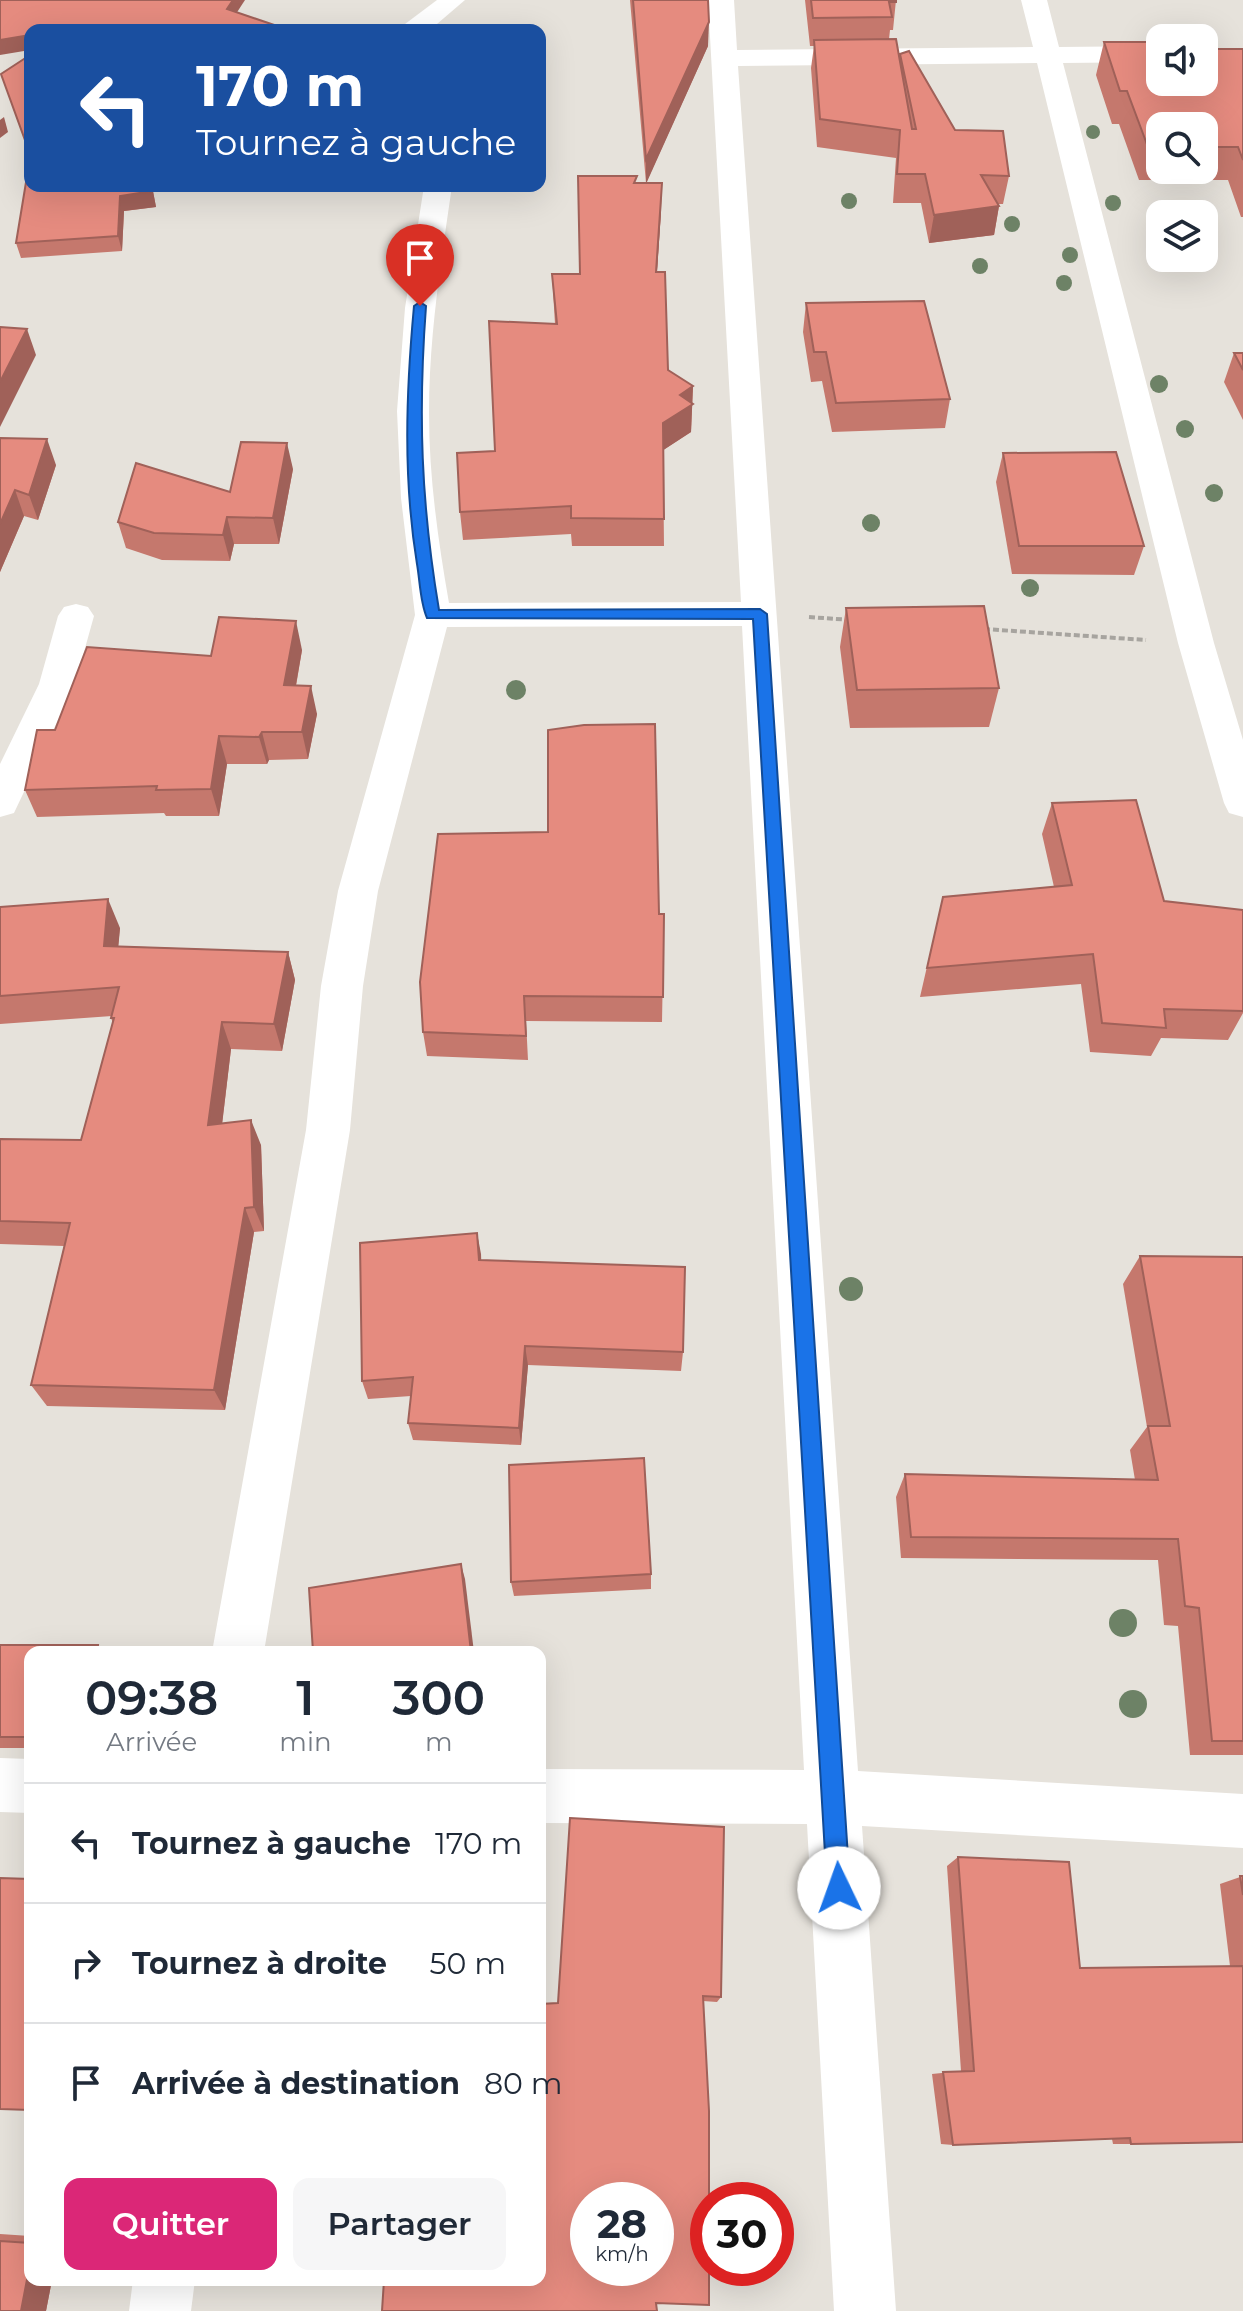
<!DOCTYPE html>
<html lang="fr">
<head>
<meta charset="utf-8">
<style>
  :root { --surface:#fff; --page:#f6f6f7; --text:#1f2937; --muted:#747a83; --line:#e0e1e3; --accent:#db2777 }
  body { margin:0; font-family:Montserrat,sans-serif; background:var(--page); color:var(--text); height:100vh; display:flex; flex-direction:column; font-size:30px; white-space:nowrap }
  * { box-sizing:border-box; margin:0 }
  p { font-size:26px; color:var(--muted) }
  .icon { flex:none; width:44px; height:44px; fill:none; stroke:currentColor; stroke-width:2; stroke-linecap:round; stroke-linejoin:round }
  .map { position:relative; flex:1; overflow:hidden }
  .sheet { position:absolute; left:24px; top:1646px; width:522px; height:640px; display:flex; flex-direction:column; background:var(--surface); border-radius:16px; box-shadow:0 8px 32px #0002 }
  .sheet>* { flex:none }
  .hud { position:absolute; left:24px; top:24px; width:522px; height:168px; border-radius:16px; box-shadow:0 8px 32px #0002; background:#1a4fa0; color:#fff; overflow:hidden }
  .tools { position:absolute; left:1146px; top:24px; display:grid; gap:16px }
  .tools a { display:grid; place-items:center; width:72px; height:72px; border-radius:16px; background:var(--surface); box-shadow:0 8px 32px #0002; font-size:40px }
  .speed { position:absolute; left:570px; top:2182px; display:flex; gap:16px; font-size:40px; font-weight:700; text-align:center }
  .speed>* { display:grid; place-content:center; width:104px; height:104px; border-radius:50%; background:var(--surface); box-shadow:0 8px 32px #0002; line-height:1 }
  .speed small { font-size:20px; font-weight:400 }
  .speed .limit { border:12px solid #d22; background:#fff; color:#111 }
  .pin { position:absolute; display:grid; place-items:center; width:68px; height:68px; color:#fff; margin:-82px -34px; border-radius:50% 50% 50% 0; rotate:-45deg; box-shadow:0 0 8px #0007 }
  .pin .icon { rotate:45deg }
  .me { position:absolute; width:88px; margin:-44px; rotate:357deg; stroke-linejoin:round; filter:drop-shadow(0 0 6px #0008) }
  .turn { display:flex; align-items:center; gap:28px; height:168px; padding:0 40px; font-size:36px }
  .turn .icon { width:104px; height:104px; stroke-width:2.5 }
  .turn b { display:block; font-size:56px; line-height:68px }
  .eta { display:flex; justify-content:space-evenly; align-items:center; height:136px; text-align:center }
  .eta b { font-size:48px; font-weight:600; line-height:56px }
  .cta { display:flex; gap:16px; margin-top:auto; padding:16px 40px }
  .cta a { flex:1; height:92px; border-radius:16px; background:var(--accent); color:#fff; font-size:32px; font-weight:600; line-height:92px; text-align:center }
  .cta a+a { background:var(--page); color:var(--text) }
  ul { padding:0; list-style:none }
  li { display:flex; align-items:center; gap:24px; height:120px; padding:0 40px; border-top:2px solid var(--line) }
  li div { flex:1 }
  li b { display:block; font-size:30px }
  li em { font-style:normal }
  .map>svg:first-child { display:block }
  .lines { fill:none; stroke-linecap:round; stroke-linejoin:round }
  .path { stroke:#a7a49f; stroke-width:4; stroke-dasharray:6 3; stroke-linecap:butt }
  .street { fill:#fff; fill-rule:evenodd }
  .tree { fill:#6d8266 }
  .wall { fill:#c5786d; fill-rule:evenodd }
  .shaded-wall { fill:#a06159 }
  .building { fill:#e58b7f; stroke:#a06159; stroke-width:2; fill-rule:evenodd }
  .route { fill:#1a73e8; stroke:#114b97; stroke-width:2 }
</style>
</head>
<body>
<div class="map">
<svg width="1243" height="2311" viewBox="0 0 1243 2311">
  <rect width="100%" height="100%" fill="#e6e2db"/>
  <g class="lines">
    <g class="path">
      <path d="M 809,617 L 851,620"/>
      <path d="M 984,629 L 1146,640"/>
    </g>
    <g class="street">
      <path d="M 437,0 L 465,0 L 430,30 L 397,30 Z"/>
      <path d="M 708,0 L 734,0 L 737,50 L 1033,47 L 1021,0 L 1047,0 L 1059,47 L 1160,46 L 1160,62 L 1063,63 L 1214,643 L 1243,740 L 1243,817 L 1229,813 L 1224,803 L 1178,643 L 1037,63 L 738,66 L 858,1771 L 1243,1794 L 1243,1848 L 862,1826 L 896,2311 L 834,2311 L 807,1824 L 540,1823 L 540,1769 L 804,1770 L 742,626 L 447,627 L 378,891 L 363,986 L 350,1130 L 264,1652 L 212,1652 L 306,1130 L 321,986 L 338,891 L 415,615 L 401,498 L 397,411 L 405,308 L 424,186 L 452,186 C 441,261 429,337 429,413 C 429,477 438,540 449,603 L 741,602 Z"/>
      <path d="M 76,604 L 88,607 L 94,616 L 75,684 L 14,813 L 0,817 L 0,764 L 39,684 L 58,616 L 64,607 Z"/>
      <path d="M 0,1758 L 30,1759 L 30,1813 L 0,1812 Z"/>
      <path d="M 133,2280 L 195,2280 L 191,2311 L 129,2311 Z"/>
    </g>
  </g>
  <g class="tree">
    <circle cx="1093" cy="132" r="7"/>
    <circle cx="849" cy="201" r="8"/>
    <circle cx="1113" cy="203" r="8"/>
    <circle cx="1012" cy="224" r="8"/>
    <circle cx="1070" cy="255" r="8"/>
    <circle cx="980" cy="266" r="8"/>
    <circle cx="1064" cy="283" r="8"/>
    <circle cx="1159" cy="384" r="9"/>
    <circle cx="1185" cy="429" r="9"/>
    <circle cx="1214" cy="493" r="9"/>
    <circle cx="871" cy="523" r="9"/>
    <circle cx="1030" cy="588" r="9"/>
    <circle cx="516" cy="690" r="10"/>
    <circle cx="851" cy="1289" r="12"/>
    <circle cx="1123" cy="1623" r="14"/>
    <circle cx="1133" cy="1704" r="14"/>
  </g>
  <g class="wall">
    <path d="M 630,0 L 708,0 L 708,46 L 646,183 L 661,211 L 657,272 L 668,370 L 693,386 L 691,432 L 663,450 L 664,546 L 572,546 L 571,534 L 463,540 L 460,512 L 495,451 L 555,324 L 552,274 L 580,274 L 637,183 L 646,183 Z"/>
    <path d="M 805,0 L 896,0 L 893,30 L 890,30 L 889,39 L 899,60 L 900,54 L 955,130 L 1009,176 L 1003,204 L 998,204 L 999,206 L 994,235 L 929,243 L 921,203 L 893,203 L 896,158 L 817,147 L 811,68 L 814,46 L 810,46 Z"/>
    <path d="M 1104,42 L 1160,82 L 1243,49 L 1243,217 L 1241,217 L 1228,180 L 1139,180 L 1119,124 L 1112,124 L 1096,75 ZM 1160,126 L 1204,126 L 1204,170 L 1160,170 Z"/>
    <path d="M 30,186 L 152,186 L 156,207 L 124,211 L 122,251 L 21,258 L 16,243 Z"/>
    <path d="M 806,303 L 950,399 L 945,428 L 832,432 L 822,381 L 811,382 L 803,332 Z"/>
    <path d="M 1234,353 L 1243,353 L 1243,420 L 1224,382 Z"/>
    <path d="M 0,438 L 56,465 L 38,520 L 24,516 L 0,572 Z"/>
    <path d="M 1003,453 L 1144,546 L 1134,575 L 1012,574 L 996,482 Z"/>
    <path d="M 293,469 L 279,544 L 234,544 L 230,561 L 162,560 L 126,548 L 118,522 L 230,492 Z"/>
    <path d="M 846,608 L 999,688 L 989,727 L 850,728 L 840,647 Z"/>
    <path d="M 302,650 L 296,686 L 317,714 L 308,759 L 269,760 L 267,764 L 227,764 L 219,816 L 166,816 L 164,813 L 37,817 L 25,790 L 55,730 L 211,656 Z"/>
    <path d="M 1052,803 L 1164,901 L 1243,910 L 1243,1013 L 1228,1040 L 1161,1038 L 1151,1056 L 1090,1052 L 1081,984 L 920,997 L 943,897 L 1054,887 L 1042,834 Z"/>
    <path d="M 0,907 L 120,928 L 118,946 L 288,952 L 295,980 L 282,1051 L 231,1049 L 222,1124 L 261,1145 L 264,1231 L 254,1232 L 225,1410 L 47,1406 L 31,1385 L 64,1246 L 0,1244 L 0,1139 L 81,1140 L 113,1023 L 111,1018 L 112,1016 L 0,1024 Z"/>
    <path d="M 659,914 L 664,914 L 662,1022 L 526,1021 L 528,1060 L 427,1056 L 423,1032 Z"/>
    <path d="M 477,1233 L 481,1260 L 683,1352 L 681,1371 L 528,1365 L 521,1445 L 413,1440 L 408,1423 L 411,1396 L 368,1399 L 362,1381 Z"/>
    <path d="M 1140,1256 L 1243,1257 L 1243,1755 L 1190,1755 L 1178,1626 L 1164,1625 L 1158,1560 L 901,1558 L 896,1497 L 905,1474 L 1135,1480 L 1130,1450 L 1147,1427 L 1123,1284 Z"/>
    <path d="M 651,1574 L 651,1589 L 514,1596 L 511,1582 Z"/>
    <path d="M 0,1645 L 30,1652 L 30,1748 L 0,1748 Z"/>
    <path d="M 570,1818 L 721,1997 L 717,2002 L 703,2001 L 656,2303 L 540,2280 Z"/>
    <path d="M 958,1857 L 1080,1968 L 1230,1966 L 1220,1884 L 1243,1876 L 1243,2142 L 1131,2144 L 1113,2144 L 1112,2139 L 953,2145 L 941,2144 L 932,2074 L 961,2071 L 947,1866 Z"/>
    <path d="M 0,2234 L 30,2236 L 30,2280 L 52,2280 L 46,2311 L 0,2311 Z"/>
  </g>
  <g class="shaded-wall">
    <path d="M 233,0 L 245,0 L 230,23 L 227,9 Z"/>
    <path d="M 709,22 L 708,46 L 646,184 L 646,159 Z"/>
    <path d="M 30,35 L 30,50 L 0,55 L 0,40 Z"/>
    <path d="M 4,117 L 8,132 L 0,138 L 0,120 Z"/>
    <path d="M 662,183 L 661,211 L 655,300 L 656,272 Z"/>
    <path d="M 152,186 L 156,207 L 124,211 L 122,251 L 118,236 L 120,196 Z"/>
    <path d="M 999,206 L 994,235 L 929,243 L 934,215 Z"/>
    <path d="M 27,329 L 36,355 L 0,427 L 0,382 Z"/>
    <path d="M 693,386 L 691,432 L 662,451 L 663,423 L 680,395 Z"/>
    <path d="M 47,439 L 56,465 L 38,520 L 29,495 Z"/>
    <path d="M 287,443 L 293,469 L 279,544 L 273,518 Z"/>
    <path d="M 15,490 L 24,516 L 0,572 L 0,524 Z"/>
    <path d="M 227,517 L 234,544 L 230,561 L 223,535 Z"/>
    <path d="M 296,621 L 302,650 L 291,713 L 284,685 Z"/>
    <path d="M 311,686 L 317,714 L 308,759 L 302,732 Z"/>
    <path d="M 262,732 L 269,760 L 267,764 L 259,737 Z"/>
    <path d="M 219,736 L 227,764 L 219,816 L 211,789 Z"/>
    <path d="M 108,899 L 120,928 L 116,973 L 104,946 Z"/>
    <path d="M 288,952 L 295,980 L 282,1051 L 274,1024 Z"/>
    <path d="M 222,1022 L 231,1049 L 219,1150 L 208,1125 Z"/>
    <path d="M 251,1120 L 261,1145 L 264,1231 L 254,1207 Z"/>
    <path d="M 245,1208 L 254,1232 L 225,1410 L 214,1390 Z"/>
    <path d="M 477,1233 L 481,1254 L 482,1280 L 479,1260 Z"/>
    <path d="M 525,1346 L 528,1365 L 521,1445 L 519,1428 Z"/>
    <path d="M 461,1564 L 465,1579 L 474,1652 L 471,1652 Z"/>
    <path d="M 98,1645 L 106,1652 L 97,1652 Z"/>
    <path d="M 30,2264 L 30,2280 L 52,2280 L 46,2311 L 21,2311 Z"/>
  </g>
  <g class="building">
    <path d="M 0,0 L 233,0 L 227,9 L 289,30 L 70,30 L 74,27 L 57,30 L 30,30 L 30,35 L 0,40 Z"/>
    <path d="M 633,0 L 708,0 L 709,22 L 646,159 Z"/>
    <path d="M 811,0 L 896,0 L 896,2 L 889,2 L 892,17 L 813,18 Z"/>
    <path d="M 896,39 L 912,129 L 916,129 L 900,54 L 909,51 L 955,130 L 1003,131 L 1009,176 L 981,175 L 999,206 L 934,215 L 925,174 L 897,174 L 900,130 L 820,119 L 814,40 Z"/>
    <path d="M 1104,42 L 1160,42 L 1160,82 L 1204,82 L 1204,49 L 1243,49 L 1243,160 L 1238,147 L 1204,147 L 1204,126 L 1160,126 L 1160,147 L 1148,147 L 1127,91 L 1120,91 Z"/>
    <path d="M 30,55 L 30,154 L 1,74 Z"/>
    <path d="M 30,158 L 30,186 L 151,186 L 152,191 L 120,196 L 118,236 L 16,243 Z"/>
    <path d="M 578,176 L 637,176 L 634,183 L 662,183 L 656,272 L 665,272 L 668,370 L 693,386 L 680,395 L 693,404 L 663,423 L 664,519 L 571,518 L 571,506 L 460,512 L 457,453 L 495,451 L 489,321 L 557,324 L 552,274 L 580,274 Z"/>
    <path d="M 924,301 L 950,399 L 836,403 L 826,352 L 814,352 L 806,303 Z"/>
    <path d="M 0,327 L 27,329 L 0,382 Z"/>
    <path d="M 1234,353 L 1243,353 L 1243,370 Z"/>
    <path d="M 0,438 L 47,439 L 29,495 L 15,490 L 0,524 Z"/>
    <path d="M 241,442 L 287,443 L 273,518 L 227,517 L 223,535 L 154,533 L 118,522 L 136,463 L 230,492 Z"/>
    <path d="M 1116,452 L 1144,546 L 1019,546 L 1003,453 Z"/>
    <path d="M 984,606 L 999,688 L 857,690 L 846,608 Z"/>
    <path d="M 219,617 L 296,621 L 284,685 L 311,686 L 302,732 L 262,732 L 259,737 L 219,736 L 211,789 L 156,790 L 157,786 L 25,790 L 37,730 L 55,730 L 87,647 L 211,656 Z"/>
    <path d="M 655,724 L 659,914 L 664,914 L 663,997 L 524,996 L 526,1036 L 423,1032 L 420,982 L 438,834 L 548,832 L 548,730 L 584,725 Z"/>
    <path d="M 1136,800 L 1164,901 L 1243,910 L 1243,1011 L 1164,1009 L 1166,1028 L 1102,1023 L 1093,954 L 927,968 L 943,897 L 1072,885 L 1052,803 Z"/>
    <path d="M 108,899 L 104,946 L 288,952 L 274,1024 L 222,1022 L 208,1125 L 251,1120 L 254,1207 L 245,1208 L 214,1390 L 31,1385 L 70,1223 L 0,1221 L 0,1139 L 81,1140 L 114,1018 L 111,1018 L 119,987 L 0,996 L 0,907 Z"/>
    <path d="M 477,1233 L 479,1260 L 685,1267 L 683,1352 L 525,1346 L 519,1428 L 408,1423 L 413,1377 L 362,1381 L 360,1243 Z"/>
    <path d="M 1140,1256 L 1243,1257 L 1243,1741 L 1212,1741 L 1199,1608 L 1185,1606 L 1178,1539 L 911,1537 L 905,1474 L 1158,1480 L 1148,1426 L 1170,1426 Z"/>
    <path d="M 644,1458 L 651,1574 L 511,1582 L 509,1465 Z"/>
    <path d="M 461,1564 L 471,1652 L 313,1652 L 309,1588 Z"/>
    <path d="M 0,1645 L 98,1645 L 97,1652 L 30,1652 L 30,1737 L 0,1737 Z"/>
    <path d="M 570,1818 L 724,1827 L 721,1997 L 703,1996 L 709,2111 L 709,2305 L 656,2303 L 657,2311 L 382,2311 L 384,2280 L 540,2280 L 540,2004 L 558,2003 ZM 588,2200 L 656,2200 L 656,2268 L 588,2268 Z"/>
    <path d="M 958,1857 L 1069,1862 L 1080,1968 L 1243,1966 L 1243,2142 L 1131,2144 L 1130,2138 L 953,2145 L 943,2072 L 974,2071 Z"/>
    <path d="M 1240,1876 L 1243,1876 L 1243,1895 Z"/>
    <path d="M 0,1878 L 30,1879 L 30,2110 L 0,2109 Z"/>
    <path d="M 0,2241 L 30,2243 L 30,2264 L 21,2311 L 0,2311 Z"/>
  </g>
  <path class="route" d="M 420,302 L 426,306 C 418,414 421,503 439,610 L 760,609 L 767,614 L 850,1888 L 847,1896 L 839,1899 L 831,1896 L 827,1888 L 753,619 L 427,618 C 420,602 420,581 417,564 C 403,478 406,393 414,306 Z"/>
</svg>
<div class="tools">
<a><svg class="icon" aria-label="sound" viewBox="0 0 24 24"><path d="M4 9h4l5-4v14l-5-4H4zM17 9q2 3 0 6"/></svg></a>
<a><svg class="icon" aria-label="search" viewBox="0 0 24 24"><circle cx="10" cy="10" r="6"/><path d="M15 15l6 6"/></svg></a>
<a><svg class="icon" aria-label="layers" viewBox="0 0 24 24"><path d="M12 4l9 5-9 5-9-5zM3 14l9 5 9-5"/></svg></a>
</div>
<div class="speed"><div>28<small>km/h</small></div><div class="limit">30</div></div>
<div class="pin" style="left:420px;top:306px;background:#d93025"><svg class="icon" aria-label="arrive" viewBox="0 0 24 24"><path d="M6 21V4h12l-3 4 3 4H6"/></svg></div>
<svg class="me" style="left:839px;top:1888px" viewBox="-20 -20 40 40"><circle r="19" fill="#fff"/><path d="M0-13L10 11 0 6-10 11z" fill="#1a73e8"/></svg>
<div class="hud">
<div class="turn"><svg class="icon" aria-label="left" viewBox="0 0 24 24"><path d="M17 20v-9H6M10 6l-5 5 5 5"/></svg><div><b>170 m</b>Tournez à gauche</div></div>
</div>
<section class="sheet">
<div class="eta">
<div><b>09:38</b><p>Arrivée</p></div>
<div><b>1</b><p>min</p></div>
<div><b>300</b><p>m</p></div>
</div>
<ul>
<li><svg class="icon" aria-label="left" viewBox="0 0 24 24"><path d="M17 20v-9H6M10 6l-5 5 5 5"/></svg><div><b>Tournez à gauche</b></div><em>170 m</em></li>
<li><svg class="icon" aria-label="right" viewBox="0 0 24 24"><path d="M7 20v-9h11M14 6l5 5-5 5"/></svg><div><b>Tournez à droite</b></div><em>50 m</em></li>
<li><svg class="icon" aria-label="arrive" viewBox="0 0 24 24"><path d="M6 21V4h12l-3 4 3 4H6"/></svg><div><b>Arrivée à destination</b></div><em>80 m</em></li>
</ul>
<div class="cta"><a>Quitter</a><a>Partager</a></div>
</section>
</div>
</body>
</html>
